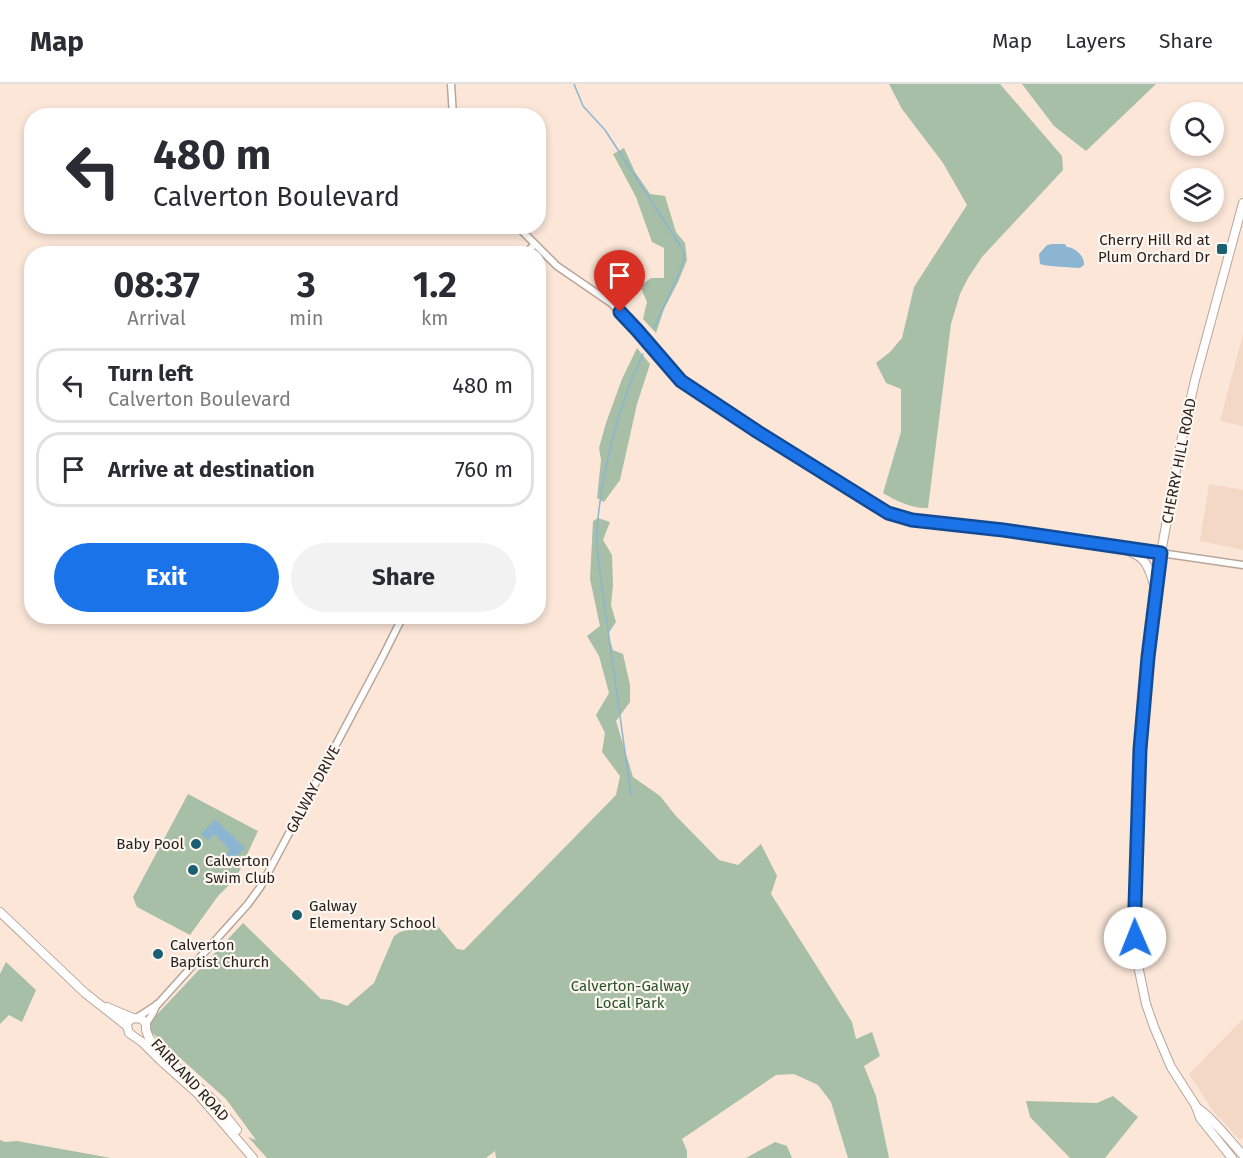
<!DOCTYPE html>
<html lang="en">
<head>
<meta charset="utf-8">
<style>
  :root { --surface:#fff; --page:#f2f2f3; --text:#2b2b33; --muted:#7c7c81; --line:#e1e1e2; --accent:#1a73e8 }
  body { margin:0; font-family:"Fira Sans",sans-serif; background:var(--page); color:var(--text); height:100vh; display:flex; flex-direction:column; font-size:22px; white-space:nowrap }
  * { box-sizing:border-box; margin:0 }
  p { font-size:20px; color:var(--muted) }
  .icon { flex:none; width:33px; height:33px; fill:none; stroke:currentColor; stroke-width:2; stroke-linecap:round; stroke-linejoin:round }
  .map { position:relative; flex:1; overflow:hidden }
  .side { position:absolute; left:24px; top:162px; width:522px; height:378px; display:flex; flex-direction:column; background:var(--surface); border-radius:24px; box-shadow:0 3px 9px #0003 }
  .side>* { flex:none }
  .guide { position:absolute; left:24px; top:24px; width:522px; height:126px; border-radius:24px; box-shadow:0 3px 9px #0003; background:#fff; color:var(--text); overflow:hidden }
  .controls { position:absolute; left:1170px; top:18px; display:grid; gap:12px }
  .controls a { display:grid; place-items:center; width:54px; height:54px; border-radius:50%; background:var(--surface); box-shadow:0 3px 9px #0003; font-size:30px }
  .pin { position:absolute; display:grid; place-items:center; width:51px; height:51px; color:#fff; margin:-62px -26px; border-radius:50% 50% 50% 0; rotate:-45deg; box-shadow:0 0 6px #0007 }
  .pin .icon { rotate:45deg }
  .me { position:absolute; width:66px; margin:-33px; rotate:359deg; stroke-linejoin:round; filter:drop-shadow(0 0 4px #0008) }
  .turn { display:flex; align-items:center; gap:21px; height:126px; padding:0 30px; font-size:27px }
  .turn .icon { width:78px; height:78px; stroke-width:2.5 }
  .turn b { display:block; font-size:42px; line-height:51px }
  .eta { display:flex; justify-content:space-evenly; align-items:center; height:102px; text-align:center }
  .eta b { font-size:36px; font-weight:700; line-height:42px }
  .cta { display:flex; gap:12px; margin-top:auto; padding:12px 30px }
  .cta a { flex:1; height:69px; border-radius:36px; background:var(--accent); color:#fff; font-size:24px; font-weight:700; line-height:69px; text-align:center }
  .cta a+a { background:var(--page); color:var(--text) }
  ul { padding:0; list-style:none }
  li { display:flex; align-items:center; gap:18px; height:75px; margin:0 12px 9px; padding:0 18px; border:3px solid var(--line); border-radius:24px }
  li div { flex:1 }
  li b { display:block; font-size:22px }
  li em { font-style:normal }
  header { display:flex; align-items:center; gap:36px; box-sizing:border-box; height:84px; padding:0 30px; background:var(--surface); border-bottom:2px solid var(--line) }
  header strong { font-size:28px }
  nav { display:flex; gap:33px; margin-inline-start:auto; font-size:21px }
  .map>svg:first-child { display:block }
  .built { fill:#f4d8c6 }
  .green { fill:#a7bfa6 }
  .water { fill:#8cb5d1 }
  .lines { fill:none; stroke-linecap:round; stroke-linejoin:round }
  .stream { stroke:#8cb5d1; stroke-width:1.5 }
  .minor-casing { stroke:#b9a599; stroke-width:9 }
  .major-casing { stroke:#b9a599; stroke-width:10 }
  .minor { stroke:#fff; stroke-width:6 }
  .major { stroke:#fff; stroke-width:8 }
  .route-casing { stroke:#114b97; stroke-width:15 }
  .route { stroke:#1a73e8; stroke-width:10 }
  .poi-dot { fill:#1b5f72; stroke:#fef6f0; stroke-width:2 }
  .labels { text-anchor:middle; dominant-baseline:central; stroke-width:4.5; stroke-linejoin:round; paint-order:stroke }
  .poi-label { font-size:15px; fill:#261e19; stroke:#fef6f0; text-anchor:start }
  .street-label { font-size:15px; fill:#261e19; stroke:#fef6f0 }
  .park-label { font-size:15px; fill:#275527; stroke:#fef6f0 }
</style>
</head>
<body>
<header>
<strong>Map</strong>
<nav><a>Map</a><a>Layers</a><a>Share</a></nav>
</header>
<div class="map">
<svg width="1243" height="1074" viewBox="0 0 1243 1074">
  <rect width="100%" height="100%" fill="#fbe6d8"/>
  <g class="built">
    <path d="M 1243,250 L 1243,342 L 1220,337 Z"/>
    <path d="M 1209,400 L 1243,406 L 1243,466 L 1200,457 Z"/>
    <path d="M 1243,935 L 1243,1053 L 1240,1056 L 1213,1027 L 1189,990 Z"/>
  </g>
  <g class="green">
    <path d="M 889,0 L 1000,0 L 1062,72 L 1063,86 L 982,173 L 968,194 L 960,210 L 951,240 L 928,424 C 913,425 896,417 883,409 L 901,348 L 901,305 L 886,299 L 876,279 L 890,268 L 902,254 L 914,203 L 967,121 L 943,79 L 902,25 Z"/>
    <path d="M 1022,0 L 1156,0 L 1086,67 L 1054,42 Z"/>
    <path d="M 624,64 L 635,88 L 650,110 L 665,112 L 676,148 L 685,159 L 687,176 L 678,198 L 664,225 L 656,249 L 643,235 L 647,218 L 640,202 L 651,194 L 664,194 L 664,164 L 652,158 L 636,113 L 613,70 Z"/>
    <path d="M 637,264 L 650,280 L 637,320 L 620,396 L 604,418 L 597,414 L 601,376 L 599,364 L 606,339 L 622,295 Z"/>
    <path d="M 598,434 L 610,438 L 603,456 L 612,471 L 613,500 L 611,521 L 616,538 L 608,550 L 613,566 L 623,570 L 630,601 L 630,618 L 616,637 L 633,693 L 660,712 L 676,732 L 719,776 L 738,781 L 761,760 L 777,792 L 771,810 L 852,938 L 856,955 L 872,948 L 880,972 L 864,982 L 876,1012 L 889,1074 L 848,1074 L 831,1018 L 818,1001 L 794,990 L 776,991 L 682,1055 L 687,1067 L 687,1074 L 496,1074 L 495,1067 L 486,1074 L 267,1074 L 248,1053 L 256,1056 L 226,1015 L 151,948 L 149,939 L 243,839 L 321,915 L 331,916 L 347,922 L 374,899 L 394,852 L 400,848 L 418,843 L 431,834 L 457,865 L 464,866 L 616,711 L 620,692 L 602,668 L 605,649 L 596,631 L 609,609 L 599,572 L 587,552 L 600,542 L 590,495 L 593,437 Z"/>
    <path d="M 188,710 L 258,747 L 236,794 L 218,812 L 190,851 L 137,823 L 133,813 Z"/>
    <path d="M 6,878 L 36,906 L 22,938 L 9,931 L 0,940 L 0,890 Z"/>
    <path d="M 1113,1012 L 1138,1033 L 1105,1074 L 1070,1074 L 1030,1033 L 1026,1017 L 1097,1019 Z"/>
    <path d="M 0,1056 L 5,1058 L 17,1057 L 111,1074 L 0,1074 Z"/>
    <path d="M 775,1058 L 787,1062 L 792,1074 L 746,1074 Z"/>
  </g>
  <g class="water">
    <path d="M 1052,160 L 1065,160 L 1067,163 C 1075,163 1085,173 1084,181 L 1080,184 C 1070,183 1049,183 1040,180 L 1039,170 L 1047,161 Z"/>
    <path d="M 215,735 L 245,764 L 231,778 L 225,772 L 230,766 L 214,750 L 208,756 L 201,750 Z"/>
  </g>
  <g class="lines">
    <g class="stream">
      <path d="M 574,0 L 583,22 L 605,46 L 681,163 L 684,171 L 682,183 L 654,244"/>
      <path d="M 631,711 L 599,481 C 598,469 596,456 597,444 C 602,387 618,322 643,270"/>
    </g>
    <g class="minor-casing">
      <g id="minor">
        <path d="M 451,0 L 453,32"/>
        <path d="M 517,142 L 557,182 L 611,219 L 637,246 L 681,297 L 758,348 L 888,429 L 912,436 L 1003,446 L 1243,481"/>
        <path d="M 525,170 L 534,161"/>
        <path d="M 138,933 L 158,920 L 248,820 L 261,802 L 382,574 L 403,532"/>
        <path d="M 146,940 L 153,929 L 157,920"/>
      </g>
    </g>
    <g class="major-casing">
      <g id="major">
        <path d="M 1116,462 C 1144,472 1147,475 1155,504"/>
        <path d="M 0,828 L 85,909 L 127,942 L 129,949 L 142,958 L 159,975 L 197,1009 L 253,1074"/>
        <path d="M 107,923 L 133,934"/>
        <path d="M 127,942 L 128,938 L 133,934 L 142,935 L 146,940 L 146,946 L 149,954 L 161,969 L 214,1017 L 237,1046"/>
        <path d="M 1196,1023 C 1212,1033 1229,1056 1243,1071"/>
        <path d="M 1232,1074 L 1200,1034 L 1196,1022 L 1171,983 L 1154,943 L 1146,920 L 1135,867 L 1135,821 L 1140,665 L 1148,573 L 1161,469 L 1181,358 L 1195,296 L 1243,119"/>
      </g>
    </g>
    <use href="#minor" class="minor"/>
    <use href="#major" class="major"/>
  </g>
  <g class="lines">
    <g class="route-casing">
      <path id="route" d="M 620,228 L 637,246 L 681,297 L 758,348 L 888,429 L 912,436 L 1003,446 L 1161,469 L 1148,573 L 1140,665 L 1135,822 L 1135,854"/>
    </g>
    <use href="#route" class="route"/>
  </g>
  <g class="poi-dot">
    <rect x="1216" y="159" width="12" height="12" rx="3"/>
    <circle cx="196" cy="760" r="6"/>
    <circle cx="193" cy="786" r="6"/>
    <circle cx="297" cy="831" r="6"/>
    <circle cx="158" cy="870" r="6"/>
  </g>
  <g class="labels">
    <g class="poi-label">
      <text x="1210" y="156" text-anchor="end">Cherry Hill Rd at<tspan x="1210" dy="17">Plum Orchard Dr</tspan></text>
      <text x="184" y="760" text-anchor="end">Baby Pool</text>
      <text x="205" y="777">Calverton<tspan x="205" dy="17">Swim Club</tspan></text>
      <text x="309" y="822">Galway<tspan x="309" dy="17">Elementary School</tspan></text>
      <text x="170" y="861">Calverton<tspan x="170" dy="17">Baptist Church</tspan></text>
    </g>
    <g class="street-label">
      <text transform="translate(1179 377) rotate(-79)">CHERRY HILL ROAD</text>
      <text transform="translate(313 705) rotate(-62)">GALWAY DRIVE</text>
      <text transform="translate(190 996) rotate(47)">FAIRLAND ROAD</text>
    </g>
    <g class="park-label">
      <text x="630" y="902">Calverton-Galway<tspan x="630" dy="17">Local Park</tspan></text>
    </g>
  </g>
</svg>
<div class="controls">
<a><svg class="icon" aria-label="search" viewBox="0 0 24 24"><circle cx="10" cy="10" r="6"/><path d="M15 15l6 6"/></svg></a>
<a><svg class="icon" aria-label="layers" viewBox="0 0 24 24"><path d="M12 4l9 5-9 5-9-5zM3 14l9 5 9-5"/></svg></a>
</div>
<div class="pin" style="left:620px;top:228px;background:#d93025"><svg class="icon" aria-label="arrive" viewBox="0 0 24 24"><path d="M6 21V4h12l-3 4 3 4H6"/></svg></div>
<svg class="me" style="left:1135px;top:854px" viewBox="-20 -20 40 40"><circle r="19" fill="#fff"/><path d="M0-13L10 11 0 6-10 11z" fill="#1a73e8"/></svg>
<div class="guide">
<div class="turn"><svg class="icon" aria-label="left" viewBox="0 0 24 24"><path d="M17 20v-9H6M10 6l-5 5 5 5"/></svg><div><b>480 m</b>Calverton Boulevard</div></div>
</div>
<section class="side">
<div class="eta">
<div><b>08:37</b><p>Arrival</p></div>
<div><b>3</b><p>min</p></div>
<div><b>1.2</b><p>km</p></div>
</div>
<ul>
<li><svg class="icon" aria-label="left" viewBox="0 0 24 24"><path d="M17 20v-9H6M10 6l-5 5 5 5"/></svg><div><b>Turn left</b><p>Calverton Boulevard</p></div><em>480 m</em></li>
<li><svg class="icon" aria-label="arrive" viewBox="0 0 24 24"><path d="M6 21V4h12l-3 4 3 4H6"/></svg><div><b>Arrive at destination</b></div><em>760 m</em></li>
</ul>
<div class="cta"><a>Exit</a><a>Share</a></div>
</section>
</div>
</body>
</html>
